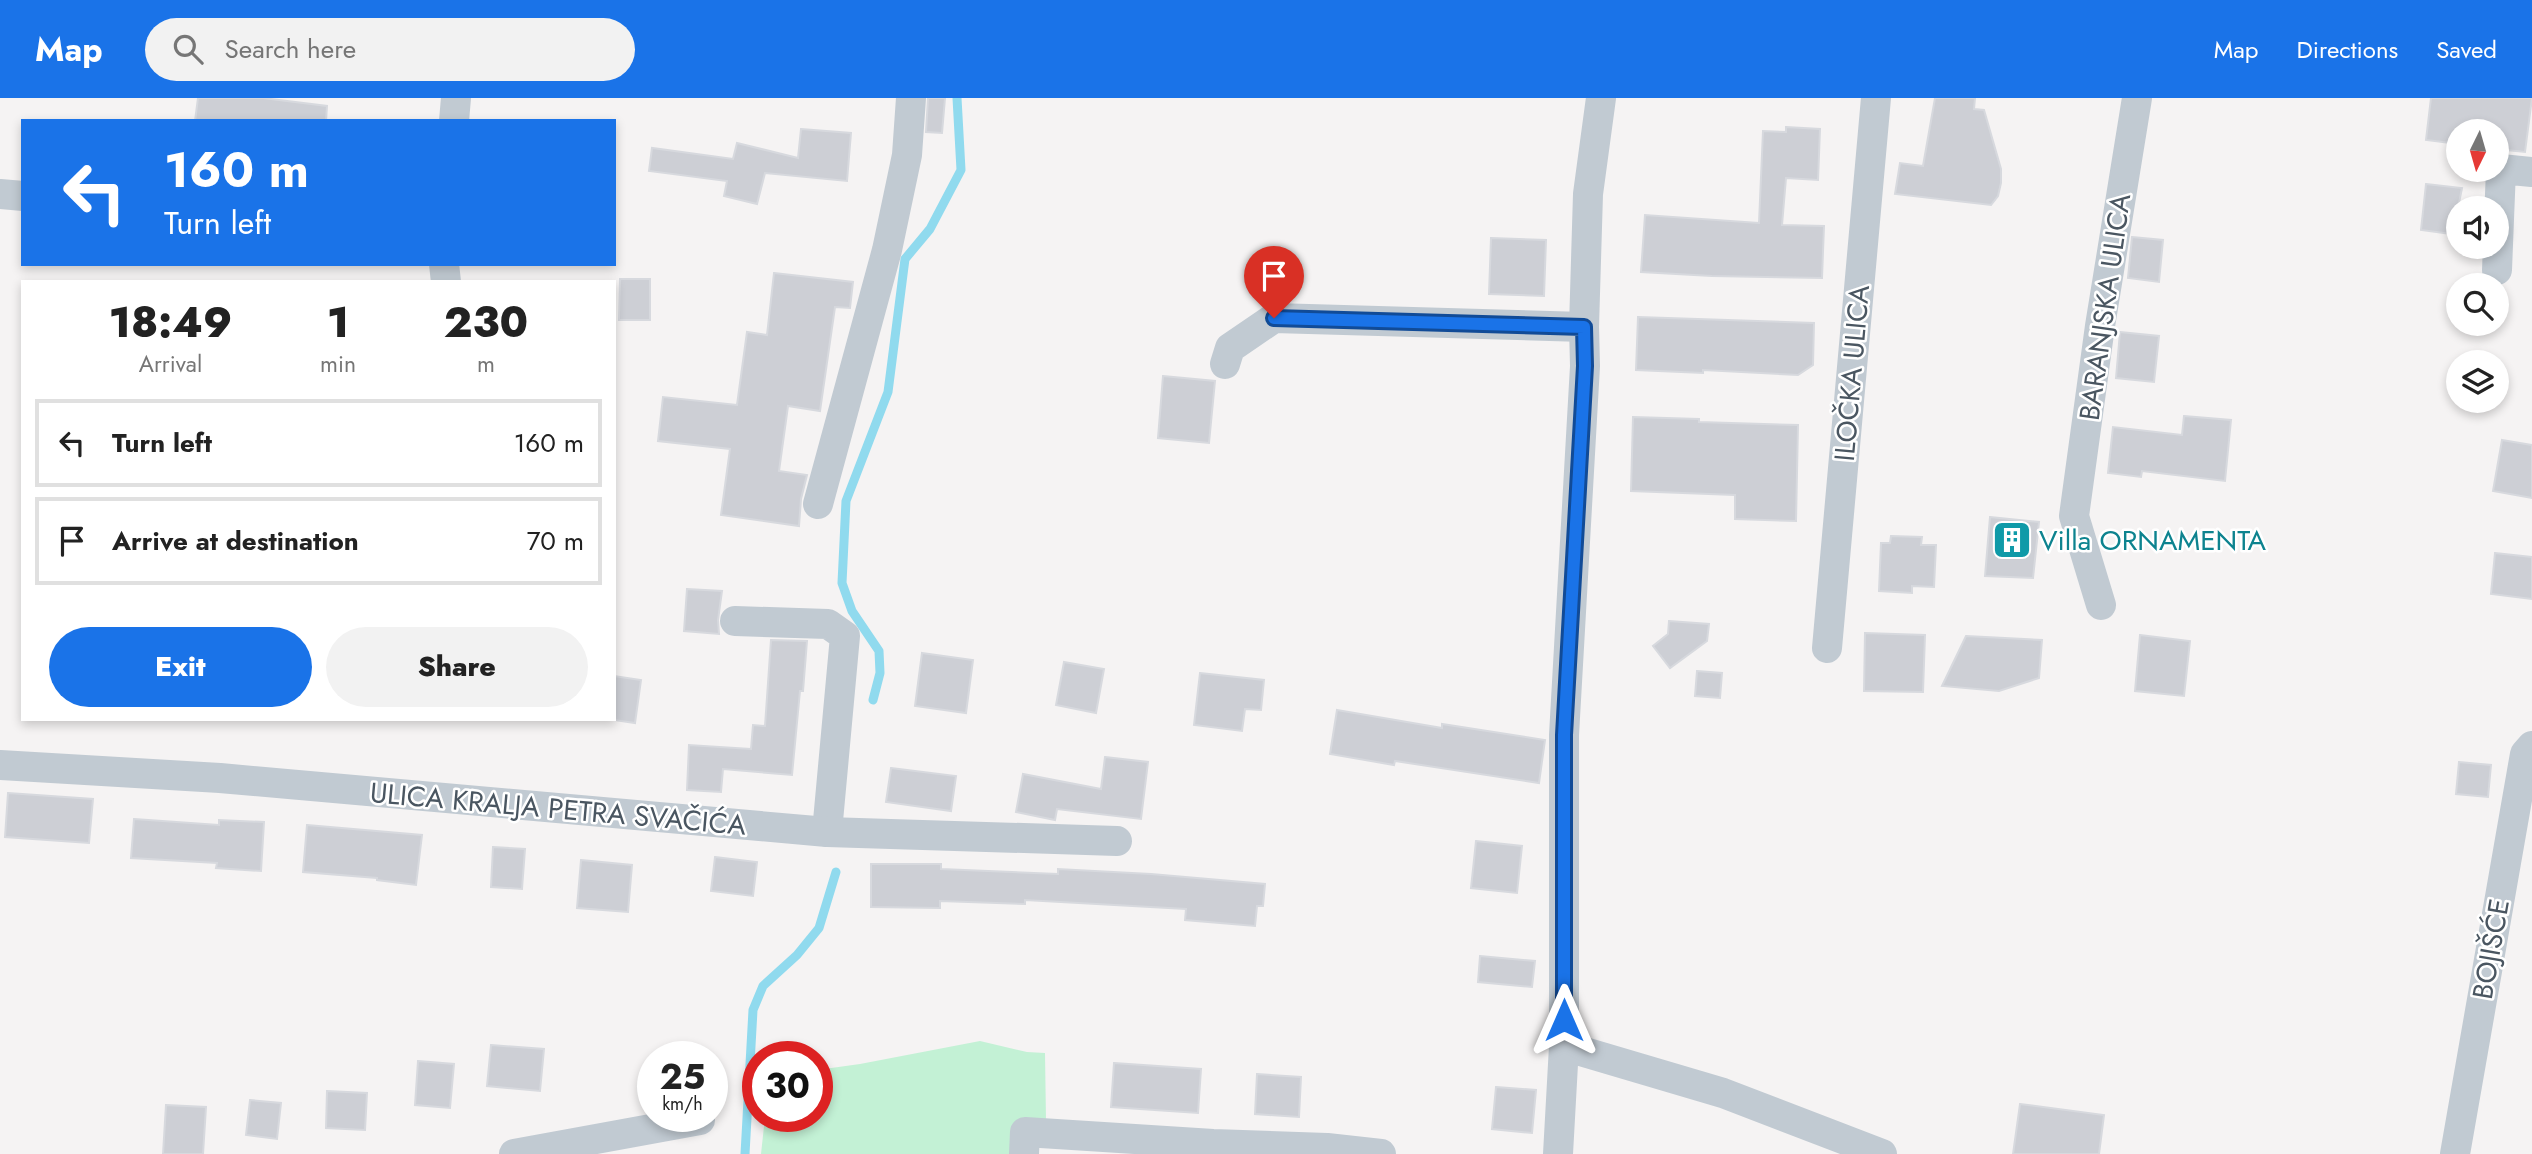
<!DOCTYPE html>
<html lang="en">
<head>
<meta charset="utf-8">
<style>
  :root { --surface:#fff; --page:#f2f2f2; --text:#222; --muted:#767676; --line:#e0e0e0; --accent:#1a73e8 }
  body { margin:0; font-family:Jost,sans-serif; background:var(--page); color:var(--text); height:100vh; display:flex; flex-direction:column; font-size:26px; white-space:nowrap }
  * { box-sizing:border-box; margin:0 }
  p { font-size:23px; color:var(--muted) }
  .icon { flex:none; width:38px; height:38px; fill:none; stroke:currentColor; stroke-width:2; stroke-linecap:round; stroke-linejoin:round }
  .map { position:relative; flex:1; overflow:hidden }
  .sheet { position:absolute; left:21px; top:182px; width:595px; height:441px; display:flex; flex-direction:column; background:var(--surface); border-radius:0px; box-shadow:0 4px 10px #0003 }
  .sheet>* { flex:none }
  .guide { position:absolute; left:21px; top:21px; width:595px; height:147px; border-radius:0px; box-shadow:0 4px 10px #0003; background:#1a73e8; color:#fff; overflow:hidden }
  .needle { width:46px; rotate:185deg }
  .fabs { position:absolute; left:2446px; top:21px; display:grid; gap:14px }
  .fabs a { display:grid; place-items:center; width:63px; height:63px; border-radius:50%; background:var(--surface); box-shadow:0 4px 10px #0003; font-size:35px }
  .speed { position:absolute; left:637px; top:943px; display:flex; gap:14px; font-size:35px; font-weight:700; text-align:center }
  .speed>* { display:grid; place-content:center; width:91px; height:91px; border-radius:50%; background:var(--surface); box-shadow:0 4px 10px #0003; line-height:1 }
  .speed small { font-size:18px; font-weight:400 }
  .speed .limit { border:10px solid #d22; background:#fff; color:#111 }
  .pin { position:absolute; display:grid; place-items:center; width:60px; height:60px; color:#fff; margin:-72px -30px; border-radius:50% 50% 50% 0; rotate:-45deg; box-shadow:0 0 7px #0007 }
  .pin .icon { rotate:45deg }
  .me { position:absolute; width:77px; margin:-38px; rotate:0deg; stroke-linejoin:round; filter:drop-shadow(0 0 5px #0008) }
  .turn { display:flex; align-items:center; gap:24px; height:147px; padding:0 28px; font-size:32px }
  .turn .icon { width:91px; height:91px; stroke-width:2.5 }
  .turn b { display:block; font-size:49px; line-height:60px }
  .eta { display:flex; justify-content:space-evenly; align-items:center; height:119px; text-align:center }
  .eta b { font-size:42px; font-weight:800; line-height:49px }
  .button { display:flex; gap:14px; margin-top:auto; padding:14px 28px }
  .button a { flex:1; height:80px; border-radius:42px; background:var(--accent); color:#fff; font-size:28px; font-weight:800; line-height:80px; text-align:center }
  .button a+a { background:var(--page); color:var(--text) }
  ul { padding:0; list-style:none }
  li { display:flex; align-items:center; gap:21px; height:88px; margin:0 14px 10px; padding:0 14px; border:4px solid var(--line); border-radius:0px }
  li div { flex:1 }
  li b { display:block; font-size:26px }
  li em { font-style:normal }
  header { display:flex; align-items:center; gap:42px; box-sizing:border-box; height:98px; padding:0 35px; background:var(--accent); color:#fff }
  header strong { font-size:33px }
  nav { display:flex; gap:38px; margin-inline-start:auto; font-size:24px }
  .search { width:490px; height:63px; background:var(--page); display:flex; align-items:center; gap:18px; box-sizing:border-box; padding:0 24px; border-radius:38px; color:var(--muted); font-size:26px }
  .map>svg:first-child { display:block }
  .green { fill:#c3f1d5 }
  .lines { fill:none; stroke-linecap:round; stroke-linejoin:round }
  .stream { stroke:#90daee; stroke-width:9 }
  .building { fill:#cdcfd5; stroke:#d7d9de; stroke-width:2 }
  .minor { stroke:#c1cad2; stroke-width:30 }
  .route-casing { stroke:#114b97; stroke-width:18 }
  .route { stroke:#1a73e8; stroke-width:12 }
  .labels { text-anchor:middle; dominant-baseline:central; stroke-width:5; stroke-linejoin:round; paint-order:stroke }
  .street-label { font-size:28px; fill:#4a5661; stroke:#fff }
  .culture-label { font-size:28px; fill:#0d838f; stroke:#fff; text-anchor:start }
</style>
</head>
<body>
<header>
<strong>Map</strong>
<div class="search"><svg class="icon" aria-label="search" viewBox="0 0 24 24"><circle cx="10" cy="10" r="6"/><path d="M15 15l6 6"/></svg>Search here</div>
<nav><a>Map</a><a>Directions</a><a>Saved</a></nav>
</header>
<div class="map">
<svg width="2532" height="1056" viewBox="0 0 2532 1056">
  <rect width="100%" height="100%" fill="#f5f3f3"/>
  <path class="green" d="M 980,943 L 1027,954 L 1045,955 L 1046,1023 L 1013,1056 L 761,1056 L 765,1019 L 817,1018 L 817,972 L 860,966 Z"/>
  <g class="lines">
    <g class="stream">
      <path d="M 873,602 L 880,575 L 879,553 L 852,513 L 842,485 L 846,403 L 888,294 L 905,161 L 930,131 L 961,72 L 957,0"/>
      <path d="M 745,1056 L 753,912 L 763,888 L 797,857 L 819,830 L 836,774"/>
    </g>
  </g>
  <g class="building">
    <path d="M 198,0 L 263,0 L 327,8 L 326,23 L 195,23 Z"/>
    <path d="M 928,0 L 945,0 L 942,35 L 926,34 Z"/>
    <path d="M 1935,0 L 1975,0 L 1974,11 L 1984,12 L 2001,71 L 2001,85 L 1998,98 L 1991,107 L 1895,96 L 1900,65 L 1923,68 Z"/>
    <path d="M 2431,0 L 2532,0 L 2525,54 L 2497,51 L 2497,33 L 2459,33 L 2459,46 L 2426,42 Z"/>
    <path d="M 1786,29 L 1820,31 L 1818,82 L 1786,80 L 1782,127 L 1824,128 L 1822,180 L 1712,178 L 1641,174 L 1645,117 L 1759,125 L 1763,33 L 1786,34 Z"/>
    <path d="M 801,31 L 851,35 L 847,83 L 765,75 L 757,106 L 724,98 L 727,83 L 649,73 L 652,50 L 733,61 L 737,45 L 798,60 Z"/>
    <path d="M 2426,86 L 2462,90 L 2459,105 L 2459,137 L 2421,132 Z"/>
    <path d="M 2132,139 L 2163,142 L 2159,184 L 2128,180 Z"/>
    <path d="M 1491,140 L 1546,142 L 1544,198 L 1489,196 Z"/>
    <path d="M 774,175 L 853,184 L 850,210 L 835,209 L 820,313 L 788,308 L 779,373 L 807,377 L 801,401 L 799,428 L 721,417 L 730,351 L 658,343 L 663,299 L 737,307 L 747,234 L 767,237 Z"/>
    <path d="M 620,181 L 650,181 L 650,222 L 619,222 Z"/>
    <path d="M 1638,219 L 1814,225 L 1813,267 L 1798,277 L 1703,272 L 1703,275 L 1636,272 Z"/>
    <path d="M 2120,234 L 2159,238 L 2154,284 L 2116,280 Z"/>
    <path d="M 1163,278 L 1215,283 L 1209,345 L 1158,340 Z"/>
    <path d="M 2184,318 L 2231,322 L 2225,383 L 2142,373 L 2141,379 L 2108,375 L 2113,329 L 2182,337 Z"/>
    <path d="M 1633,319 L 1699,321 L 1699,324 L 1798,327 L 1796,423 L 1735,421 L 1735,397 L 1631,393 Z"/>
    <path d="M 2502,342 L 2532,347 L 2532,400 L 2493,393 Z"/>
    <path d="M 1990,419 L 2039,424 L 2033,480 L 1985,478 Z"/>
    <path d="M 1891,438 L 1922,439 L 1921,447 L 1936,447 L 1934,489 L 1912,488 L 1912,495 L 1879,493 L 1881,445 L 1890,445 Z"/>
    <path d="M 2495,455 L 2532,459 L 2532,501 L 2491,496 Z"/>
    <path d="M 687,491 L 722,493 L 718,522 L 719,536 L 684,533 Z"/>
    <path d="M 1669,523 L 1709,526 L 1707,543 L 1670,570 L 1653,548 L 1668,536 Z"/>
    <path d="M 1865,535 L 1925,537 L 1923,594 L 1864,593 Z"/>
    <path d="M 2140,537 L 2190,543 L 2184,598 L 2135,593 Z"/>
    <path d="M 1966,538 L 2042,542 L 2039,580 L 1999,593 L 1942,588 Z"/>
    <path d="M 771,542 L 807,543 L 803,593 L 800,593 L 792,677 L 723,671 L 721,694 L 687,692 L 689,647 L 751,651 L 753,627 L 765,628 Z"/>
    <path d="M 922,555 L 973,562 L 966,615 L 915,608 Z"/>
    <path d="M 1064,564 L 1104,571 L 1096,615 L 1056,607 Z"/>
    <path d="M 1697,573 L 1722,575 L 1720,600 L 1695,598 Z"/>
    <path d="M 1200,575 L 1264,582 L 1261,612 L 1245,611 L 1242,633 L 1194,627 Z"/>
    <path d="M 614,578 L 641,582 L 635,625 L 614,622 Z"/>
    <path d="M 1337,612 L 1442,630 L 1442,626 L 1545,642 L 1539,685 L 1395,663 L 1394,667 L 1330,656 Z"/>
    <path d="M 1105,659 L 1148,664 L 1141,721 L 1057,711 L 1055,722 L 1016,714 L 1023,676 L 1101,691 Z"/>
    <path d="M 2459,664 L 2491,667 L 2488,699 L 2456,696 Z"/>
    <path d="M 891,670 L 956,678 L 951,713 L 886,704 Z"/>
    <path d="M 8,695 L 93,701 L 89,745 L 5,739 Z"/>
    <path d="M 134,721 L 219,727 L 219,722 L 264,724 L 261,773 L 216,770 L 217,765 L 131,760 Z"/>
    <path d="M 307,727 L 422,737 L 416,787 L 377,782 L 377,780 L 303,774 Z"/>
    <path d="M 1476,743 L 1522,748 L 1517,795 L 1471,790 Z"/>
    <path d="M 493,749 L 525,751 L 522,791 L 491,789 Z"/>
    <path d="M 715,759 L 757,764 L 753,798 L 711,793 Z"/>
    <path d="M 581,762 L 632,767 L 628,814 L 577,810 Z"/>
    <path d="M 871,766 L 941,766 L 941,771 L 1058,776 L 1058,771 L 1151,776 L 1265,786 L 1263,808 L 1257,808 L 1255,828 L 1185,822 L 1186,811 L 1025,802 L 1025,806 L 940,803 L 940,810 L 871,809 Z"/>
    <path d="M 1480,858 L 1535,863 L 1532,889 L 1478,884 Z"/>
    <path d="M 491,947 L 544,951 L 540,993 L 487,988 Z"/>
    <path d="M 418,963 L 454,966 L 450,1010 L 415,1007 Z"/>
    <path d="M 1114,965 L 1201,971 L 1198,1015 L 1111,1009 Z"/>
    <path d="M 1257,976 L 1301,979 L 1299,1019 L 1255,1016 Z"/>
    <path d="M 1496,989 L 1536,992 L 1532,1035 L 1492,1031 Z"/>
    <path d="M 327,993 L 367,995 L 365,1032 L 326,1030 Z"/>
    <path d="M 250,1002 L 281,1005 L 277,1041 L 246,1037 Z"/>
    <path d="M 2020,1006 L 2104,1017 L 2099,1056 L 2013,1056 Z"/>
    <path d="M 166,1007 L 206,1009 L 203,1056 L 163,1056 Z"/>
  </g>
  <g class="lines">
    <g class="minor">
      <path d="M 454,23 L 456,0"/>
      <path d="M 0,96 L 23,98"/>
      <path d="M 444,166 L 446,184"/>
      <path d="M 2497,172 L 2501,71 L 2532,74"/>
      <path d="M 1225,266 L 1230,250 L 1274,220 L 1584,229"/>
      <path d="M 818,406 L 887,152 L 907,57 L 911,0"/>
      <path d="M 2101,507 L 2074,418 L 2100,228 L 2137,0"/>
      <path d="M 735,523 L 828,526 L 845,538 L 827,734"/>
      <path d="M 1827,550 L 1876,0"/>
      <path d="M 0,667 L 220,680 L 827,734 L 1117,743"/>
      <path d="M 1564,948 L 1723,995 L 1882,1056"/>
      <path d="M 514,1056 L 700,1022"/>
      <path d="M 1024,1056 L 1025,1034 L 1213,1046 L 1327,1050 L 1381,1056"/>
      <path d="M 1558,1056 L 1564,948 L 1564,637 L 1585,268 L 1584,229 L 1588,96 L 1601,0"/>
      <path d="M 2455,1056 L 2525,656 L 2532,648"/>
    </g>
  </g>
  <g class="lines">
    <g class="route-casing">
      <path id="route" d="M 1274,220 L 1584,229 L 1585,268 L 1564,637 L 1564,922"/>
    </g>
    <use href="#route" class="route"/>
  </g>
  <defs>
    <g id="building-square" transform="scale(2.0125)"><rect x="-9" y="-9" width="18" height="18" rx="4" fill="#0f9aa8" stroke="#fff"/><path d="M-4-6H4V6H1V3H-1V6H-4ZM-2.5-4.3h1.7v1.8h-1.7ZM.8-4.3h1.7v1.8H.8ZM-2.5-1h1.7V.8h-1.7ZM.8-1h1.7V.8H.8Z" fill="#fff"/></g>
  </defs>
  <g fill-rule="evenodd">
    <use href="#building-square" x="2012" y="442"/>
  </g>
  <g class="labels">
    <g class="street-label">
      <text transform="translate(2105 209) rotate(-82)">BARANJSKA ULICA</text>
      <text transform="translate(1852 275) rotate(-85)">ILOČKA ULICA</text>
      <text transform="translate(558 711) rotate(5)">ULICA KRALJA PETRA SVAČIĆA</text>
      <text transform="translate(2491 851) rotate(-80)">BOJIŠĆE</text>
    </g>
    <g class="culture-label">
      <text x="2039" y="442">Villa ORNAMENTA</text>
    </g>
  </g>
</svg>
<div class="fabs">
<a><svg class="needle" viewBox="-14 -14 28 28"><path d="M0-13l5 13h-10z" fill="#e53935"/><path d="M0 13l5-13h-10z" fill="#767676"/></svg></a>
<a><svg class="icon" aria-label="sound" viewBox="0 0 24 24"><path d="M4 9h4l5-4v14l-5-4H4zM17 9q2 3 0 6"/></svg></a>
<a><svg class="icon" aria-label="search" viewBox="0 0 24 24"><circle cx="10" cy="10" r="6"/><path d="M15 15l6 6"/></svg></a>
<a><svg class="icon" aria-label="layers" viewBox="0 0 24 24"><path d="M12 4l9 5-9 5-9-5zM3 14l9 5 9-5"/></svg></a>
</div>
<div class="speed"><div>25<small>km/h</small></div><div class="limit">30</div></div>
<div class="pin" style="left:1274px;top:220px;background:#d93025"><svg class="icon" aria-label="arrive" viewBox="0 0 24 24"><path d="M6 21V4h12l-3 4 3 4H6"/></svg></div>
<svg class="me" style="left:1564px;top:922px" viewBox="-20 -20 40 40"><path d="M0-17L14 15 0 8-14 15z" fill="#1a73e8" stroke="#fff" stroke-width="4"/></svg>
<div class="guide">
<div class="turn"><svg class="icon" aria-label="left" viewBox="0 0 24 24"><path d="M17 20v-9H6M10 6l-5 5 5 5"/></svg><div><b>160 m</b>Turn left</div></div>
</div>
<section class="sheet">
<div class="eta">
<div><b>18:49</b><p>Arrival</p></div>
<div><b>1</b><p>min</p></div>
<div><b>230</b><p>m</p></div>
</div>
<ul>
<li><svg class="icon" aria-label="left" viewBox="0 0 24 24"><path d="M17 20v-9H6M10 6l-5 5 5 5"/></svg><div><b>Turn left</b></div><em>160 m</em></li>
<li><svg class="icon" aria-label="arrive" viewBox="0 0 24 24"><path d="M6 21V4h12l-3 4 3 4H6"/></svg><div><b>Arrive at destination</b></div><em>70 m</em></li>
</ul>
<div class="button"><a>Exit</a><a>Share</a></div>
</section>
</div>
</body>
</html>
